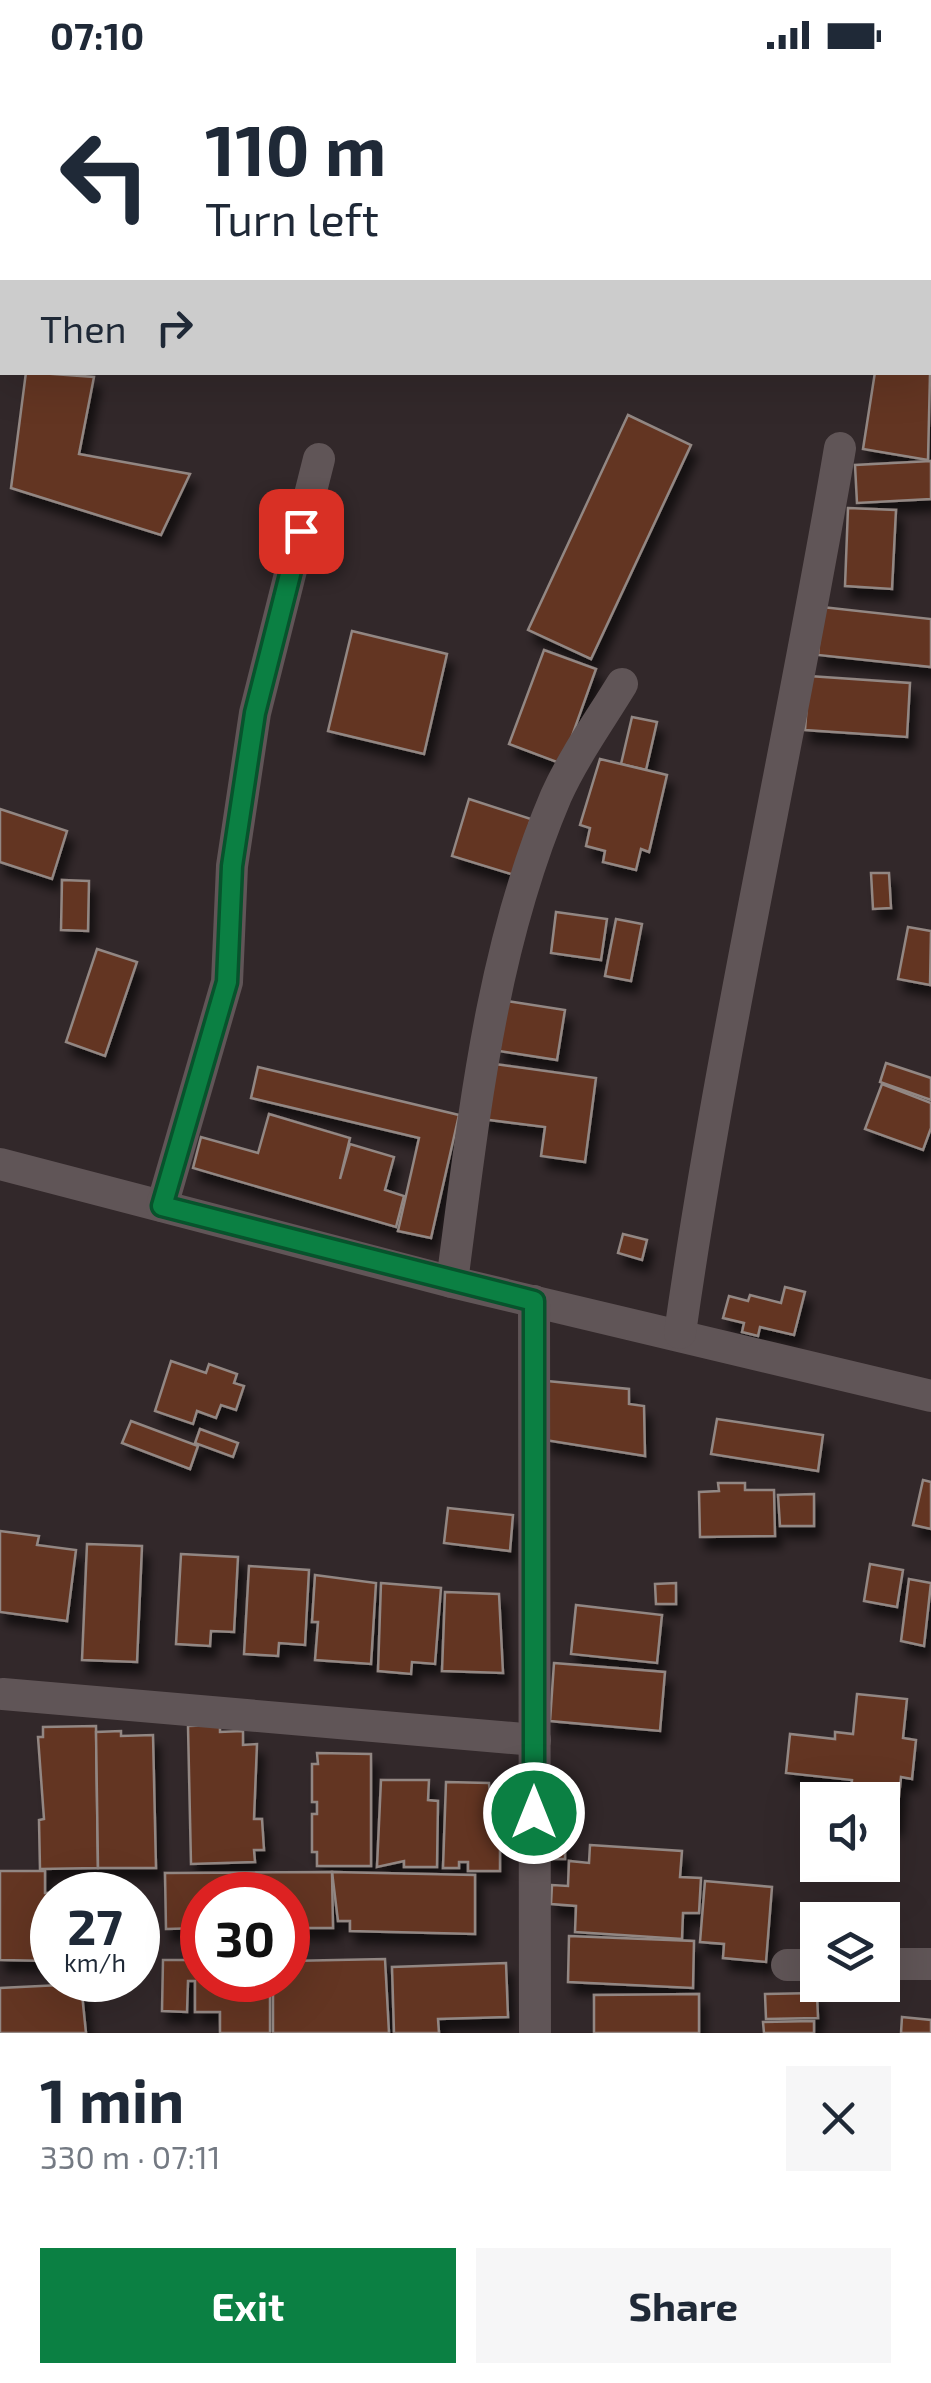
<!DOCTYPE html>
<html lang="en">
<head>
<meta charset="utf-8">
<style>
  :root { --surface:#fff; --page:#f6f6f7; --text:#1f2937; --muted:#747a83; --accent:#0b8043 }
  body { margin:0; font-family:"Exo 2",sans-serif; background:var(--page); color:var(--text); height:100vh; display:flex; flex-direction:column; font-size:38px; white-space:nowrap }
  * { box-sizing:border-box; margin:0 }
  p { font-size:32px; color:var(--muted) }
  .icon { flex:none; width:55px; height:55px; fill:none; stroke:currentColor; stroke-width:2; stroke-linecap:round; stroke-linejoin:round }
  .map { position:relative; height:1963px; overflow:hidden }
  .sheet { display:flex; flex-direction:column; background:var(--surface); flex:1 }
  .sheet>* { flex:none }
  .banner { position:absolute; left:0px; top:0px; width:932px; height:305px; box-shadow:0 10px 40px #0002; background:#fff; color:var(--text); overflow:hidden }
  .fabs { position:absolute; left:800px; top:1712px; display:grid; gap:20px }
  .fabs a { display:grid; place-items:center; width:100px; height:100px; border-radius:0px; background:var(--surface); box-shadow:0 10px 40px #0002; font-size:50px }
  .speed { position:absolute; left:30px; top:1802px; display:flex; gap:20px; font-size:50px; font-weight:700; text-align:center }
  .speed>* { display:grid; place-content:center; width:130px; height:130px; border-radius:50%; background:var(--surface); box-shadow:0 10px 40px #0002; line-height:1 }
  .speed small { font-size:25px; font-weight:400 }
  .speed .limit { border:15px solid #d22; background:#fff; color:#111 }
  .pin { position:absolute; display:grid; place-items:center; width:85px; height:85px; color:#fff; margin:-42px; border-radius:20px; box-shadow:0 5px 15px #0006 }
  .me { position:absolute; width:110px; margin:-55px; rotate:0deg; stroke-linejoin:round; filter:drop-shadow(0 0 8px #0008) }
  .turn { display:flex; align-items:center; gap:35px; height:210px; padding:0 40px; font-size:45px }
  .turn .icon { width:130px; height:130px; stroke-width:2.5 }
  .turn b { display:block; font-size:70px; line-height:85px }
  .then { display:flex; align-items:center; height:95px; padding:0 40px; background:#0003; gap:20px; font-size:38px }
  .round { display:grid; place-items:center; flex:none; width:105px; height:105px; border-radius:0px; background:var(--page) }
  .head { display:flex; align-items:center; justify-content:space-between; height:170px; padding:0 40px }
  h1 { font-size:60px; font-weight:700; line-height:75px }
  .cta { display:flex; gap:20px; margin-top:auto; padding:20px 40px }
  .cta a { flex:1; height:115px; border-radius:0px; background:var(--accent); color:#fff; font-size:40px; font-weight:700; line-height:115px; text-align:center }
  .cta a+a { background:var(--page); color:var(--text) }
  .status { display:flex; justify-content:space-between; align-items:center; height:70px; padding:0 50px; background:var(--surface); direction:ltr }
  .status svg { height:28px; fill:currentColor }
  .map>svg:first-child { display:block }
  .building { fill:#643523; stroke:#928783; stroke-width:2.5; filter:url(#shadow) }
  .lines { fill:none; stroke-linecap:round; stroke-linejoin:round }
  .minor { stroke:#605557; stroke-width:32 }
  .route-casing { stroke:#07532c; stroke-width:25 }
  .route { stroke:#0b8043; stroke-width:18 }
</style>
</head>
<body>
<div class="status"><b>07:10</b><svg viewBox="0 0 49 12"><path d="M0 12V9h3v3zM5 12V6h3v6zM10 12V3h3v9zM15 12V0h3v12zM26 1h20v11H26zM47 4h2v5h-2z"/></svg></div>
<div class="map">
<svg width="931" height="1963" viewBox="0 0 931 1963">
  <defs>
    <filter id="shadow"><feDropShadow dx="6" dy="11" stdDeviation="5" flood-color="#0009"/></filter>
  </defs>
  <rect width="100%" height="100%" fill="#32282a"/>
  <g class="building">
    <path d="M 931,262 L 928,390 L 863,379 L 875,302 L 930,302 Z"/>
    <path d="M 26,302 L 94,307 L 79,384 L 190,404 L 161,465 L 11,418 Z"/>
    <path d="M 628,345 L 691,375 L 591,589 L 528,560 Z"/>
    <path d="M 931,391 L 931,429 L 857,433 L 855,395 Z"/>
    <path d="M 848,438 L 896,440 L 892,519 L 845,516 Z"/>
    <path d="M 822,537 L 931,549 L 931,597 L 818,585 Z"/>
    <path d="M 352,561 L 447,584 L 424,684 L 328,661 Z"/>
    <path d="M 544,580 L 596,599 L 562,694 L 509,674 Z"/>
    <path d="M 809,606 L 910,613 L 907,667 L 805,660 Z"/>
    <path d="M 632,647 L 657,652 L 646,700 L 621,694 Z"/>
    <path d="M 600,689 L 667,705 L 649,782 L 641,779 L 636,800 L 603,792 L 605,781 L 586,776 L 590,758 L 580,755 Z"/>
    <path d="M 469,729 L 531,749 L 514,805 L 452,786 Z"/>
    <path d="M 0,739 L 67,761 L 52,809 L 0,792 Z"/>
    <path d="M 871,803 L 889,803 L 891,838 L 873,839 Z"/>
    <path d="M 62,810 L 89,811 L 88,861 L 61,860 Z"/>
    <path d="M 556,842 L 607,849 L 601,890 L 551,883 Z"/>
    <path d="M 616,849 L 642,854 L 631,911 L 605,906 Z"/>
    <path d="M 908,857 L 931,861 L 930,915 L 898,909 Z"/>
    <path d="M 97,879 L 137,892 L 105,986 L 66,972 Z"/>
    <path d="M 507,931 L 565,940 L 557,990 L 499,981 Z"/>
    <path d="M 488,993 L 596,1008 L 585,1092 L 541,1086 L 545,1057 L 481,1049 Z"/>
    <path d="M 886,993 L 931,1008 L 931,1030 L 880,1012 Z"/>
    <path d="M 258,997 L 459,1045 L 431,1168 L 398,1161 L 419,1068 L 251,1028 Z"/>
    <path d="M 882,1014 L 931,1033 L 931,1058 L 923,1080 L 865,1059 Z"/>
    <path d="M 269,1044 L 350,1068 L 340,1109 L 350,1074 L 394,1087 L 385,1120 L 404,1126 L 396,1157 L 193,1098 L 201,1067 L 258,1083 Z"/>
    <path d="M 623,1164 L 647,1170 L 642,1190 L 618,1183 Z"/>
    <path d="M 785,1217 L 805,1222 L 794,1265 L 760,1257 L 758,1266 L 742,1262 L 744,1253 L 723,1248 L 729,1226 L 748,1231 L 750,1225 L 781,1233 Z"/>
    <path d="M 171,1291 L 206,1303 L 209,1294 L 237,1304 L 234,1313 L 244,1316 L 236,1340 L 221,1335 L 216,1348 L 197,1341 L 193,1354 L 155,1341 Z"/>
    <path d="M 547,1311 L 629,1319 L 629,1334 L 644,1336 L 645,1386 L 545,1370 Z"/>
    <path d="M 717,1349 L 823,1365 L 818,1401 L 711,1384 Z"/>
    <path d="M 131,1351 L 198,1376 L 190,1399 L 122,1373 Z"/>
    <path d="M 200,1359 L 238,1373 L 233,1387 L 195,1373 Z"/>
    <path d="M 923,1410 L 931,1412 L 931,1459 L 913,1455 Z"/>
    <path d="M 718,1413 L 745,1413 L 745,1420 L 774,1420 L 775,1466 L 700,1467 L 699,1422 L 719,1421 Z"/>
    <path d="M 814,1424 L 814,1456 L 780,1456 L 778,1425 Z"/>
    <path d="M 448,1438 L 513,1445 L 510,1481 L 444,1473 Z"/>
    <path d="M 0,1461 L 39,1466 L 37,1475 L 76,1480 L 67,1551 L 0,1542 Z"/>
    <path d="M 87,1474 L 142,1476 L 137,1592 L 82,1590 Z"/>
    <path d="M 181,1484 L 238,1487 L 234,1562 L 211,1561 L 210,1576 L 176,1574 Z"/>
    <path d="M 870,1494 L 903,1500 L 897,1537 L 864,1531 Z"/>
    <path d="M 249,1496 L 309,1500 L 305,1575 L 279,1573 L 278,1586 L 244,1584 Z"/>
    <path d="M 315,1505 L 376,1513 L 371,1594 L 315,1590 L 318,1552 L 312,1552 Z"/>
    <path d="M 909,1509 L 931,1513 L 924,1576 L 901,1571 Z"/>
    <path d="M 381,1513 L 441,1518 L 435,1594 L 412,1592 L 411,1604 L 378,1601 Z"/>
    <path d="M 676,1513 L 676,1534 L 656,1534 L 655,1514 Z"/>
    <path d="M 445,1522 L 499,1524 L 503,1603 L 442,1601 Z"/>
    <path d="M 576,1535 L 662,1545 L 657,1593 L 571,1584 Z"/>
    <path d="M 554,1593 L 665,1602 L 660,1661 L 550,1651 Z"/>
    <path d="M 857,1624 L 907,1629 L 903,1668 L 916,1670 L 912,1709 L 901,1707 L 896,1754 L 882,1753 L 882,1730 L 850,1730 L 852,1710 L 786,1703 L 790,1664 L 835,1669 L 835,1662 L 853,1664 Z"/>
    <path d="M 220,1655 L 220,1662 L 243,1661 L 243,1675 L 257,1674 L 254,1749 L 262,1749 L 264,1780 L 254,1780 L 255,1792 L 191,1794 L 188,1656 Z"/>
    <path d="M 96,1656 L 98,1798 L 40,1799 L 39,1750 L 44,1749 L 38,1667 L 43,1667 L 43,1657 Z"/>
    <path d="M 121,1661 L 121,1666 L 153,1665 L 156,1798 L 98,1798 L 96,1662 Z"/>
    <path d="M 317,1683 L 371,1684 L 371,1796 L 317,1796 L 317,1782 L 312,1782 L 312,1744 L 317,1744 L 317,1732 L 312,1732 L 312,1694 L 318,1694 Z"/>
    <path d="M 381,1710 L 429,1710 L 428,1730 L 438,1731 L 437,1797 L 404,1797 L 404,1791 L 377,1797 Z"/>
    <path d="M 446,1712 L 489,1713 L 490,1727 L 500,1727 L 500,1801 L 468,1801 L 468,1792 L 459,1792 L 459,1798 L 443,1798 Z"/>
    <path d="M 565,1767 L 565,1789 L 547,1789 L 547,1768 Z"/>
    <path d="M 590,1775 L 682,1781 L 680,1807 L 701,1808 L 699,1843 L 683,1843 L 682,1869 L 575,1862 L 576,1836 L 551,1834 L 552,1815 L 568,1816 L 569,1791 L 589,1793 Z"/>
    <path d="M 0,1801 L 45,1801 L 45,1823 L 71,1823 L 52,1825 L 52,1891 L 0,1890 Z"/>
    <path d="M 332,1802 L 475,1805 L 475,1864 L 350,1861 L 350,1851 L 338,1851 Z"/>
    <path d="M 332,1802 L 333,1858 L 288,1858 L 288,1825 L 202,1825 L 202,1858 L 166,1859 L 165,1803 Z"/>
    <path d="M 705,1811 L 772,1817 L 766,1892 L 723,1888 L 724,1874 L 700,1872 Z"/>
    <path d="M 569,1866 L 694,1871 L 693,1918 L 568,1912 Z"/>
    <path d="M 385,1889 L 389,1963 L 273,1963 L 273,1910 L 288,1910 L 288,1891 Z"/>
    <path d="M 163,1890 L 202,1890 L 202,1910 L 270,1910 L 270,1963 L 220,1963 L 220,1942 L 195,1942 L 195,1911 L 188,1911 L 187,1942 L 162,1941 Z"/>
    <path d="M 506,1893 L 508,1947 L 438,1949 L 439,1963 L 394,1963 L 392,1897 Z"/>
    <path d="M 81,1914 L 86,1963 L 0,1963 L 0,1918 Z"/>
    <path d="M 817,1923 L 818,1948 L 766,1949 L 765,1924 Z"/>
    <path d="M 699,1924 L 699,1963 L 594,1963 L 594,1925 Z"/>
    <path d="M 902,1947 L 931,1950 L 931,1963 L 901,1963 Z"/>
    <path d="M 814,1951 L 814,1963 L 764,1963 L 763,1952 Z"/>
  </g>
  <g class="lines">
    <g class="minor">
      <path d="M 0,1094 L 452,1212 L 931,1326"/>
      <path d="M 162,1136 L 227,912 L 232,796 L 255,643 L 319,389"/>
      <path d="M 452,1212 C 474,1047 490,881 556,726 C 573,688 600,650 622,614"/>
      <path d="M 534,1231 L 535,1963"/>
      <path d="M 680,1263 C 722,966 790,674 840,378"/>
      <path d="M 3,1624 L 535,1670"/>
      <path d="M 882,1894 L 931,1894"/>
      <path d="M 787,1895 L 818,1895"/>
    </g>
  </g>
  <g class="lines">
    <g class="route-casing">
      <path id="route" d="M 301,461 L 255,643 L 232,796 L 227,912 L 162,1136 L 534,1231 L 534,1743"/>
    </g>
    <use href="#route" class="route"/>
  </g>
</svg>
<div class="fabs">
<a><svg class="icon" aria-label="sound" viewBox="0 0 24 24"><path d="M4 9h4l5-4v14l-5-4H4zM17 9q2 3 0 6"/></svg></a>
<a><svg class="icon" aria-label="layers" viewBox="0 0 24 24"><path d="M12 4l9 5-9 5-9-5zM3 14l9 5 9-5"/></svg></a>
</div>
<div class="speed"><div>27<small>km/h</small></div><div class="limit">30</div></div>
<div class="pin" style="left:301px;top:461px;background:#d93025"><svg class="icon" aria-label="arrive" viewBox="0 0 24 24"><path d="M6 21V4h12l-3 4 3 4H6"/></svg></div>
<svg class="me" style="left:534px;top:1743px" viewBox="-20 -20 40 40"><circle r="17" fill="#0b8043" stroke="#fff" stroke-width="3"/><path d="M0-11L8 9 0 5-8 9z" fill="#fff"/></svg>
<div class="banner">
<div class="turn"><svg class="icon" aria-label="left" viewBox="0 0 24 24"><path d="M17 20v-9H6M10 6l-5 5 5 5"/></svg><div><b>110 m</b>Turn left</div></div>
<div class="then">Then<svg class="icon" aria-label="right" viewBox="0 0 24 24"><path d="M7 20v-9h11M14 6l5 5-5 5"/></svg></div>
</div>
</div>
<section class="sheet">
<div class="head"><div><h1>1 min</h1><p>330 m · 07:11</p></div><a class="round"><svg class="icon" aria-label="close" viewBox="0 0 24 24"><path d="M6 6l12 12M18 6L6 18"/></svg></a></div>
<div class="cta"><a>Exit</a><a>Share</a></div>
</section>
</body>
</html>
